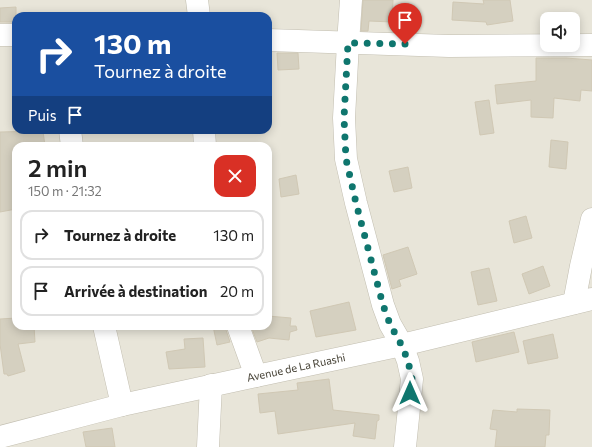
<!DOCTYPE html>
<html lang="fr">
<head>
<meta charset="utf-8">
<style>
  :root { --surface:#fff; --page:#f6f6f6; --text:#222; --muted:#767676; --line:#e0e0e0 }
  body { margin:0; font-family:Commissioner,sans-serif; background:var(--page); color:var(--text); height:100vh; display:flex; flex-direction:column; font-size:15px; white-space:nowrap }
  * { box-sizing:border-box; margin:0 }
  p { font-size:13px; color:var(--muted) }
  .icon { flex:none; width:22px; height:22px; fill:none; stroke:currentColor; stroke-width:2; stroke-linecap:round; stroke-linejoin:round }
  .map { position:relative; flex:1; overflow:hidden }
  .panel { position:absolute; left:12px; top:142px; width:260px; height:188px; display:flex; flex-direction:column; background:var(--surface); border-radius:12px; box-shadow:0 2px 10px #0003 }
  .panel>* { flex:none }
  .top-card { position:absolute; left:12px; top:12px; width:260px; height:122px; border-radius:12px; box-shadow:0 2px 10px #0003; background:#1a4fa0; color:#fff; overflow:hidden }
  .controls { position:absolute; left:540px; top:12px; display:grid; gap:8px }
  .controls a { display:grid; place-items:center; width:40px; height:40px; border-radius:8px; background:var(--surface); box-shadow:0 2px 10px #0003; font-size:20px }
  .pin { position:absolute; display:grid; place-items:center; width:34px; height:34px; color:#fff; margin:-41px -17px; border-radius:50% 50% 50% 0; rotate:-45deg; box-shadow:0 0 4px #0007 }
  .pin .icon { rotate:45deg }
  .me { position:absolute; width:44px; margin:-22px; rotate:0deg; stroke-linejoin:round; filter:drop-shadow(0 0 3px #0008) }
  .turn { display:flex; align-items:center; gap:14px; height:84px; padding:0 16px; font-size:18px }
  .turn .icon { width:52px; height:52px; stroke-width:2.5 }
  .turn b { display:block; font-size:28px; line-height:34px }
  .then { display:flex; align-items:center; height:38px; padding:0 16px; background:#0003; gap:8px; font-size:15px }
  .round { display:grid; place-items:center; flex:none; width:42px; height:42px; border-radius:12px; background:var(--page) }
  .headline { display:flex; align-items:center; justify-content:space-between; height:68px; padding:0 16px }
  h1 { font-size:24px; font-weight:600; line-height:30px }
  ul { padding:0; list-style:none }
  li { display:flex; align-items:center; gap:12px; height:50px; margin:0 8px 6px; padding:0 8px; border:2px solid var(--line); border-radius:12px }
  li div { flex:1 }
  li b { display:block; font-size:15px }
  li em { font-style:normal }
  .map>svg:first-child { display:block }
  .residential { fill:#e8e5d9; fill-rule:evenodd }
  .building { fill:#d5d0c0; stroke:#d0c8b4 }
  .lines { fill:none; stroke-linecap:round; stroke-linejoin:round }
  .minor-casing { stroke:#c2beb0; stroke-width:23 }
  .minor { stroke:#fff; stroke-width:22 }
  .route { stroke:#0f766e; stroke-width:7; stroke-dasharray:0 12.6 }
  .labels { text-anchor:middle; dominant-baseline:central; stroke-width:3.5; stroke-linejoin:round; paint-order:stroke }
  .street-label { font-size:11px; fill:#484438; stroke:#fff }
</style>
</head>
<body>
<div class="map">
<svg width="592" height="447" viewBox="0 0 592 447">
  <rect width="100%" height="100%" fill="#f4f2ea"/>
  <path class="residential" d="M 0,0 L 592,0 L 592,447 L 0,447 ZM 16,16 L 268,16 L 268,130 L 16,130 ZM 547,19 L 573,19 L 573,45 L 547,45 ZM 16,146 L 268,146 L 268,326 L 16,326 Z"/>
  <g class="building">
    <path d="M 363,0 L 393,0 L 392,22 L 369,21 L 368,31 L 361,31 Z"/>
    <path d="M 483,0 L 510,0 L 513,21 L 487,25 L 486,22 L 452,20 L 453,2 L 484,4 Z"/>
    <path d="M 16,7 L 16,22 L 0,22 L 0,8 Z"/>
    <path d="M 277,53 L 298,53 L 299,69 L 278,70 Z"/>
    <path d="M 536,58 L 566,58 L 592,60 L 592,91 L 581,90 L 580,101 L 554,98 L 553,118 L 531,117 L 531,100 L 497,104 L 495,85 L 536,81 Z"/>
    <path d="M 489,100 L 494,133 L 480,135 L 475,102 Z"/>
    <path d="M 43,131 L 45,146 L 16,146 L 16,209 L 0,212 L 0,132 Z"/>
    <path d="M 551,140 L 568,142 L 566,169 L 549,167 Z"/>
    <path d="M 408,167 L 412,188 L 394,192 L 389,171 Z"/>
    <path d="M 296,175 L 299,194 L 281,197 L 279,179 Z"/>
    <path d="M 526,216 L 532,238 L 514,243 L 509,221 Z"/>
    <path d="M 408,247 L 417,274 L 399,280 L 401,286 L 392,289 L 383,255 Z"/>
    <path d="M 543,266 L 550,286 L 529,294 L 522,274 Z"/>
    <path d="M 489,268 L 497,301 L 478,305 L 471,272 Z"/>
    <path d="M 349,302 L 356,330 L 316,337 L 310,311 Z"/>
    <path d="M 268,316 L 291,318 L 290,326 L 296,326 L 297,330 L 290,332 L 289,340 L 269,338 L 257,342 L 251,326 L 268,326 Z"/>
    <path d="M 16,318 L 16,326 L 34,326 L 35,342 L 18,344 L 25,371 L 8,376 L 7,374 L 4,374 L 0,344 L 0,319 Z"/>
    <path d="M 213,326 L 226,326 L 226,330 L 230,342 L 217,345 Z"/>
    <path d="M 514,332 L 519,352 L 476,362 L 472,342 Z"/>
    <path d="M 553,334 L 558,358 L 528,364 L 523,341 Z"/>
    <path d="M 203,338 L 205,367 L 169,369 L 166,352 L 185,349 L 184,339 Z"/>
    <path d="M 329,379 L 333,410 L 379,415 L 379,420 L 377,421 L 375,439 L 353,436 L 355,423 L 278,434 L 275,411 L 260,413 L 258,394 L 298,390 L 297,383 Z"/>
    <path d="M 517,409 L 550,410 L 549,435 L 546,435 L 545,447 L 495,447 L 497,430 L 490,429 L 493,410 L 517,412 Z"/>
    <path d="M 112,428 L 115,447 L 86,447 L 83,432 Z"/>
  </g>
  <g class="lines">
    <g class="minor-casing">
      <g id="minor">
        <path d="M 197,0 L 199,16"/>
        <path d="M 351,0 L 348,43 L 344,118 L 346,159 L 356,203 L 383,305 L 390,324 L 402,345 L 408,361 L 412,379 L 405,447"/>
        <path d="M 0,35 L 16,35"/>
        <path d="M 268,40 L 449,46 L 592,45"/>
        <path d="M 70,130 L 72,146"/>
        <path d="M 204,130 L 205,146"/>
        <path d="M 574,303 L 581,266 L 592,219"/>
        <path d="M 104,326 L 122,405"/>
        <path d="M 238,326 L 256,376"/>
        <path d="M 0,437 L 122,405 L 256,376 L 402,345 L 592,299"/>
        <path d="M 208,447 L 211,385"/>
      </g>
    </g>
    <use href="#minor" class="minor"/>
  </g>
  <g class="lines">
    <path class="route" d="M 405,44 L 348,43 L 344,118 L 346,159 L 356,203 L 383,305 L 390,324 L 402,346 L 408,361 L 412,379 L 410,393"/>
  </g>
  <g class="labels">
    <g class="street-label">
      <text transform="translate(296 367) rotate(-12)">Avenue de La Ruashi</text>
    </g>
  </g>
</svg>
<div class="controls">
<a><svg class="icon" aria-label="sound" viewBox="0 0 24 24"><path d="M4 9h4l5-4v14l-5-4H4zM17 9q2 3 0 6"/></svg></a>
</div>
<div class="pin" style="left:405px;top:44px;background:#d93025"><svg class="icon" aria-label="arrive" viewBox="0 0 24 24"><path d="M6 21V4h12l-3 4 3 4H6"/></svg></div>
<svg class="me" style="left:410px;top:393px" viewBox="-20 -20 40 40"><path d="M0-17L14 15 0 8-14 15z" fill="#0f766e" stroke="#fff" stroke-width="4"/></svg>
<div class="top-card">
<div class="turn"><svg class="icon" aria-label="right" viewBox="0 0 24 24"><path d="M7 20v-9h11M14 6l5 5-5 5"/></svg><div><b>130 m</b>Tournez à droite</div></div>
<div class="then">Puis<svg class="icon" aria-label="arrive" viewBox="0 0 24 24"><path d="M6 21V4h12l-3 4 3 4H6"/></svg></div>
</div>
<section class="panel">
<div class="headline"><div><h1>2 min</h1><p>150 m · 21:32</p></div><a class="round" style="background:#d93025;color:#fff"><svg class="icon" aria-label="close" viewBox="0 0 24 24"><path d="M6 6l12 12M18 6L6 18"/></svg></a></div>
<ul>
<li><svg class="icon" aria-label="right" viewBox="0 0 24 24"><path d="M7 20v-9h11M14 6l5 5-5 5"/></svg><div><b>Tournez à droite</b></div><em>130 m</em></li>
<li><svg class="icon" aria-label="arrive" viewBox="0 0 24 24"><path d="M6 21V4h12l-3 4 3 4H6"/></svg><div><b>Arrivée à destination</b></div><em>20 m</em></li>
</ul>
</section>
</div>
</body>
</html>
